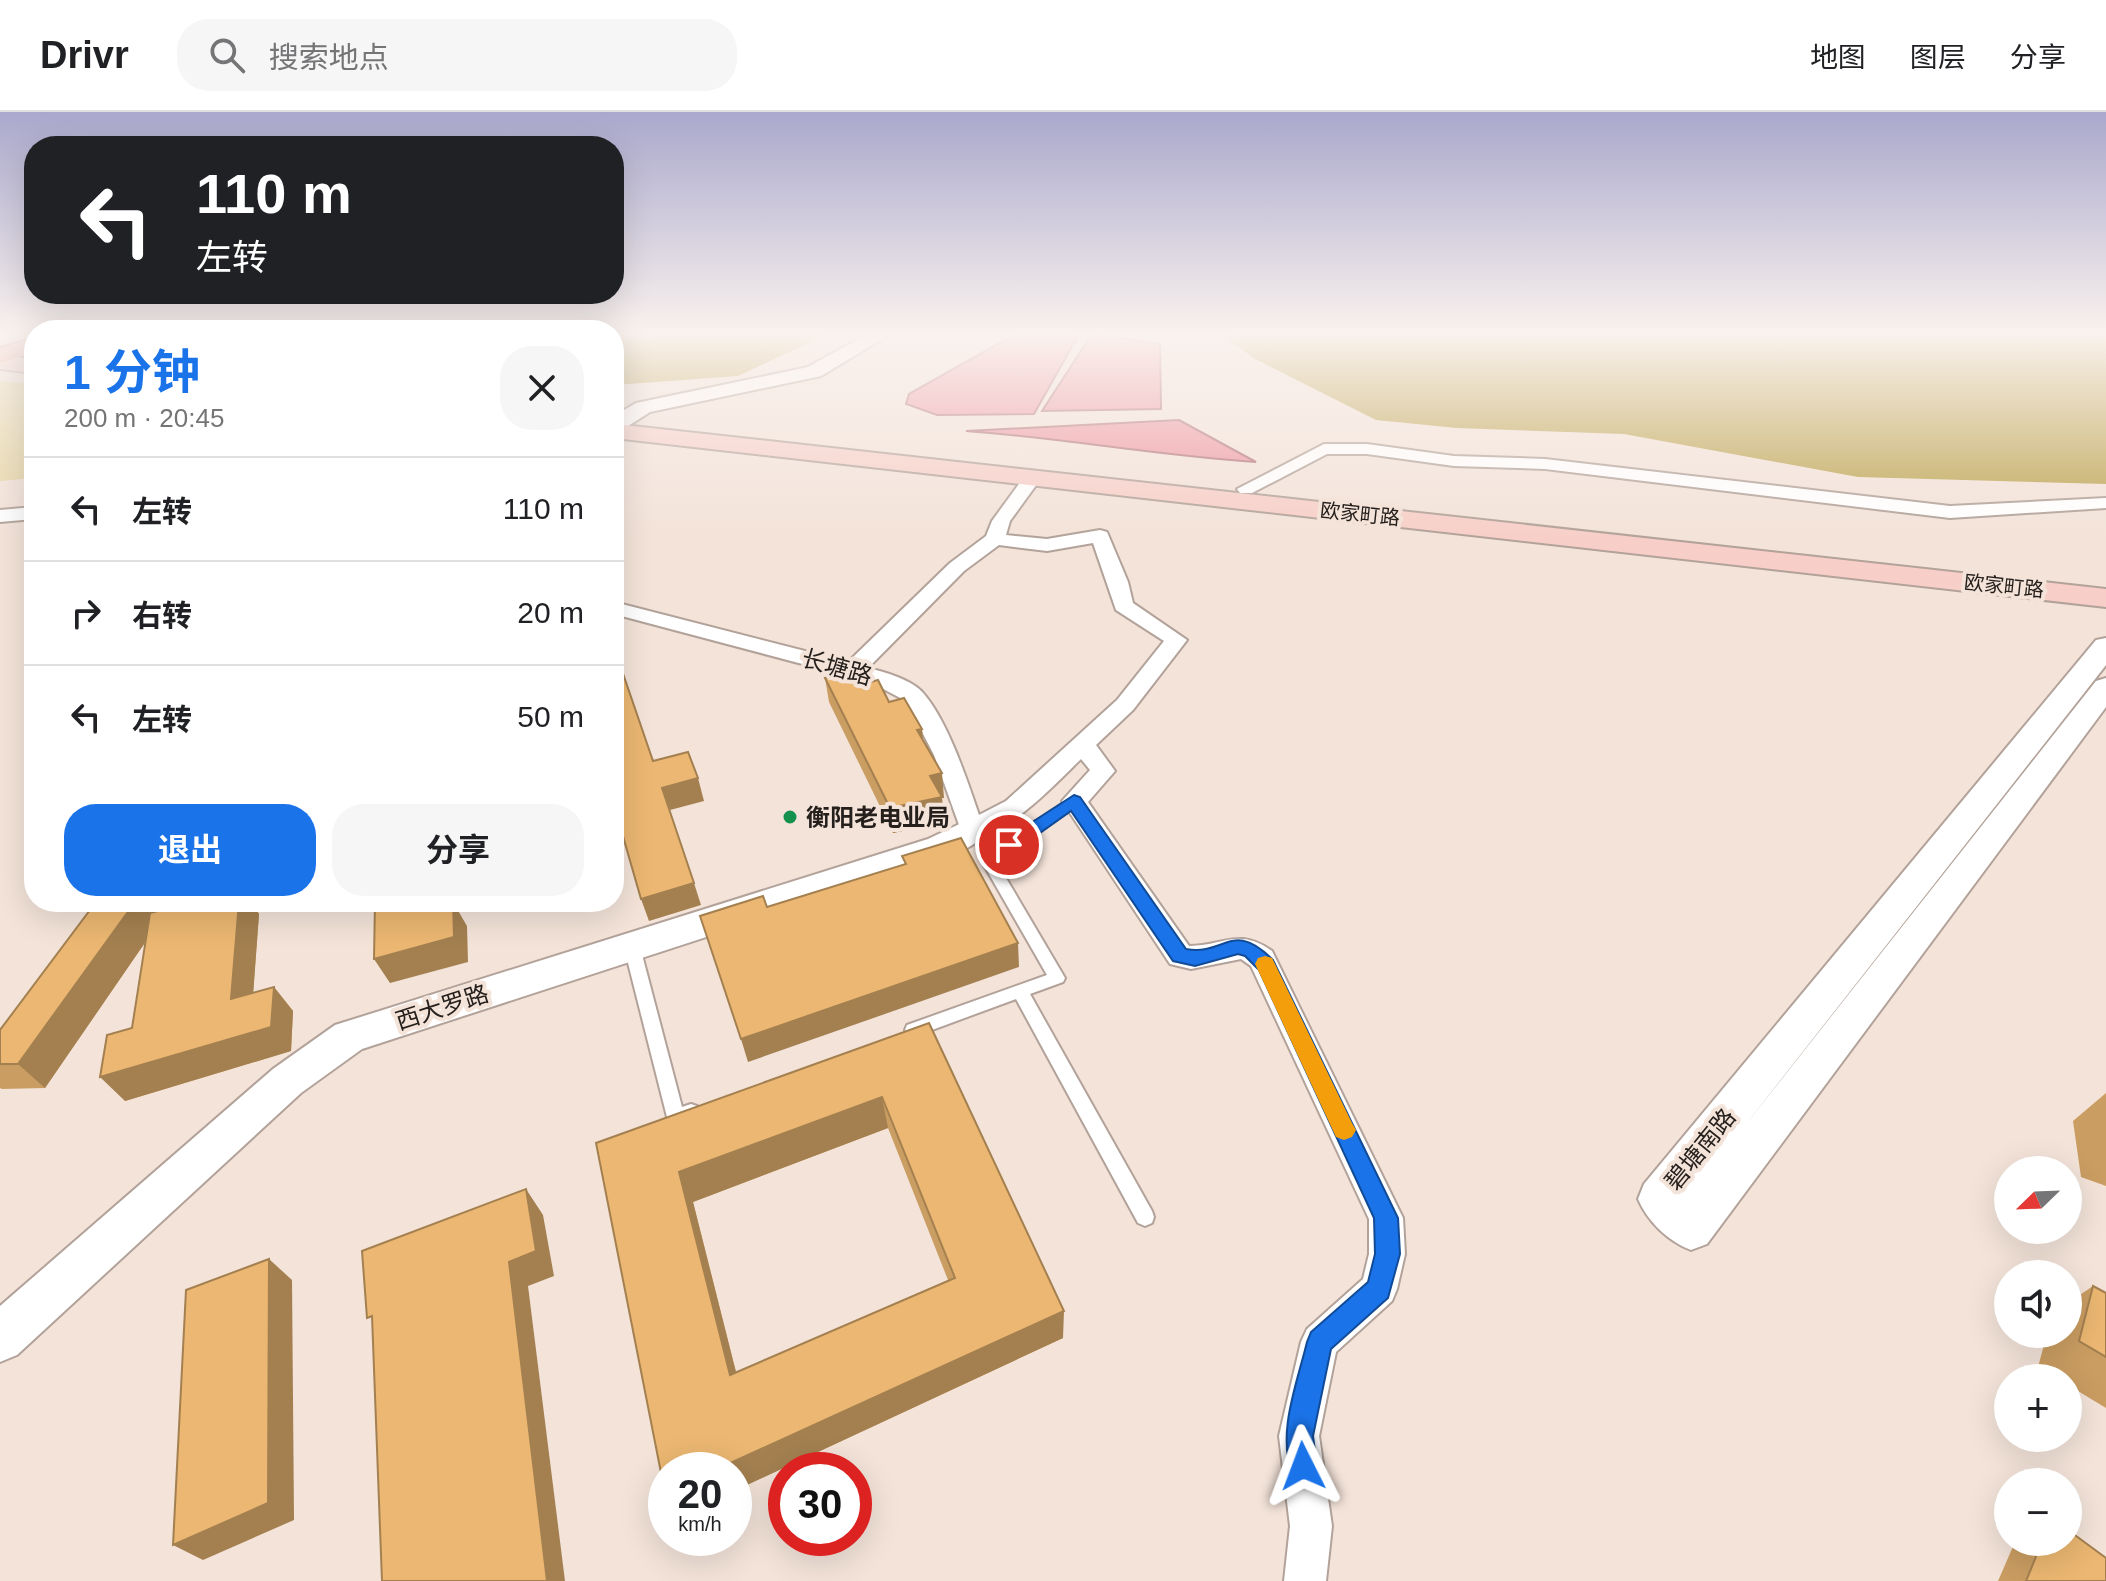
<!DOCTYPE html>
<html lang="zh">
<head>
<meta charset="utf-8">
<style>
  :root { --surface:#fff; --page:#f6f6f6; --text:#202124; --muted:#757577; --line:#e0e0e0; --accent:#1a73e8 }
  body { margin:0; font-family:Arial,"Noto Sans SC",sans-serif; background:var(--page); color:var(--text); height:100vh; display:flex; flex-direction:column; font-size:30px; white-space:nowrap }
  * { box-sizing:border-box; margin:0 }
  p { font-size:26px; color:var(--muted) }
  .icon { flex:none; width:44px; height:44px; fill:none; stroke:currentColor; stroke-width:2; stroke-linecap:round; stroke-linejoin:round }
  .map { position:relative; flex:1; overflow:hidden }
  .sheet { position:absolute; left:24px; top:208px; width:600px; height:592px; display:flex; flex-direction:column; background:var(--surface); border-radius:32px; box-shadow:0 8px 32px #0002 }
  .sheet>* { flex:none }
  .banner { position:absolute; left:24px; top:24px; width:600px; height:168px; border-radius:32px; box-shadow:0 8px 32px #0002; background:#202124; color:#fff; overflow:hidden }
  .needle { width:52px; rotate:247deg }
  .tools { position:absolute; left:1994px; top:1044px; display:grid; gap:16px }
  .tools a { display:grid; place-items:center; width:88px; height:88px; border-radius:50%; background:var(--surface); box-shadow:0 8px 32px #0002; font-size:40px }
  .speed { position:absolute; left:648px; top:1340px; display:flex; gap:16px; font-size:40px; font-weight:700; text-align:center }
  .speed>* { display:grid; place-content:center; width:104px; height:104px; border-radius:50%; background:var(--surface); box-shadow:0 8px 32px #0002; line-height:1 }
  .speed small { font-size:20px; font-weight:400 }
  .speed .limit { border:12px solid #d22; background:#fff; color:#111 }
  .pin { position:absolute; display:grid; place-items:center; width:68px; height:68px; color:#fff; margin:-34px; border:4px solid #fff; border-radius:50%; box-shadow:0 2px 8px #0007 }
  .me { position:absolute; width:88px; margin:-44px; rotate:357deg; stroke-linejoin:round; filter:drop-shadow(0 0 6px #0008) }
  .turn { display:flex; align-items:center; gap:28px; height:168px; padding:0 40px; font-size:36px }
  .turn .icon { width:104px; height:104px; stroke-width:2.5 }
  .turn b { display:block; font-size:56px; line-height:68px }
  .round { display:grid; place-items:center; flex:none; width:84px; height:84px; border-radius:32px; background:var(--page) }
  .headline { display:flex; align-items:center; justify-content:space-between; height:136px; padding:0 40px }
  h1 { font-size:48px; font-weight:700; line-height:60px; color:var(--accent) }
  .cta { display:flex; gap:16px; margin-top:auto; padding:16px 40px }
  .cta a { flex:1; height:92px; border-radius:32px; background:var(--accent); color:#fff; font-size:32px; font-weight:700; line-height:92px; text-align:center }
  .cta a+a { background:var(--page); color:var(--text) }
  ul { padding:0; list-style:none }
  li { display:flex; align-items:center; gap:24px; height:104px; padding:0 40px; border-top:2px solid var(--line) }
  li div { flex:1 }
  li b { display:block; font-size:30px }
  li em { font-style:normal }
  header { display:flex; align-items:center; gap:48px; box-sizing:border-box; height:112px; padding:0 40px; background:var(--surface); border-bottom:2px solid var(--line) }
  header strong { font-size:38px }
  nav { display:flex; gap:44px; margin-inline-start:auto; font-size:28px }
  .search { width:560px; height:72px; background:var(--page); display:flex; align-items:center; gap:20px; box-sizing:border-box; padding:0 28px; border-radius:32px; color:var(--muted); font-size:30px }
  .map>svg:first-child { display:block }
  .green { fill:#e7d7a6 }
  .forest { fill:#bda553 }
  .water { fill:#ee97a1; stroke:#b27379; stroke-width:2 }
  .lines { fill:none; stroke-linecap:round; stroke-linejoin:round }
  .service-casing { stroke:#b2a299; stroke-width:4 }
  .minor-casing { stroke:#b2a299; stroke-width:4 }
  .tertiary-casing { stroke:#b2a299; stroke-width:4 }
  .secondary-casing { stroke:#b2a299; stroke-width:4 }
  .primary-casing { stroke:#a24938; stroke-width:4 }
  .service { fill:#fff; fill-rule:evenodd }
  .minor { fill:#fff; fill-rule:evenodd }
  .tertiary { fill:#fff; fill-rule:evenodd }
  .secondary { fill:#f7cfc8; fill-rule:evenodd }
  .primary { fill:#ef9f90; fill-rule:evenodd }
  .wall { fill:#ca9d62; fill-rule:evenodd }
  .shaded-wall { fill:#a48050 }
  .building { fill:#ebb772; stroke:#a48050; stroke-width:2; fill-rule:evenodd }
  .route { fill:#1a73e8; stroke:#114b97; stroke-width:2 }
  .slow { fill:#f59e0b }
  .poi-dot { fill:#13914d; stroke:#f3e3d9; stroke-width:3 }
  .labels { text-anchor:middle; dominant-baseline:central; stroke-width:8; stroke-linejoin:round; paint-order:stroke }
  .far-street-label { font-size:20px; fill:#26201d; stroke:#f3e3d9 }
  .street-label { font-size:24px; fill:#26201d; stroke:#f3e3d9 }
  .poi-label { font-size:24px; font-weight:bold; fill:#26201d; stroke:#f3e3d9; text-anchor:start }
</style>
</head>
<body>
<header>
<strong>Drivr</strong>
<div class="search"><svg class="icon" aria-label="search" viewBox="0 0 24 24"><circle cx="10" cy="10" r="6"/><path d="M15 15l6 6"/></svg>搜索地点</div>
<nav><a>地图</a><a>图层</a><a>分享</a></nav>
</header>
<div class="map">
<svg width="2106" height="1469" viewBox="0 0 2106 1469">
  <rect width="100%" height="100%" fill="#f3e3d9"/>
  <path class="green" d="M 0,269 L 34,272 L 34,366 L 0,369 Z"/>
  <g class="forest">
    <path d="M 614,220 L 832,220 L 738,264 L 614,273 Z"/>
    <path d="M 1226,220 L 2106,220 L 2106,372 L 1858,365 L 1624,322 L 1457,316 L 1376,308 L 1255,247 L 1225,225 Z"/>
  </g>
  <g class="water">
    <path d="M 1019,220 L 1074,220 L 1078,224 L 1034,302 L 937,303 L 906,292 L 909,282 Z"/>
    <path d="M 1092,222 L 1160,232 L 1161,297 L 1042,299 Z"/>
    <path d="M 1179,308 L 1256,350 C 1159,344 1063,326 966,319 Z"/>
  </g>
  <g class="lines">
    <g class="service-casing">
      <g id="service">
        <path d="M 1074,684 L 1081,689 L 1079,692 L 996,749 L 1065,866 L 1063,870 L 1030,882 L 1152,1099 L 1154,1105 L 1152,1111 L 1145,1114 L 1138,1111 L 1016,887 L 913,925 L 907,923 L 905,918 L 907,913 L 1047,863 L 981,748 L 983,744 Z"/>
        <path d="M 632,829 L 637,831 L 640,835 L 682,995 L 691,992 L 697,994 L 700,999 L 697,1004 L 676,1013 L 670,1010 L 667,1005 L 624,835 L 627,831 Z"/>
      </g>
    </g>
    <g class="minor-casing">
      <g id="minor">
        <path d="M 1324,332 L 1367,332 L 1454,344 L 1545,347 L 1950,394 L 2106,386 L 2106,396 L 1950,406 L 1545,357 L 1454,354 L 1367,342 L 1327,342 L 1252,381 L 1240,381 L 1237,377 Z"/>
        <path d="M 1033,360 L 1042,365 L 1010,409 L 1006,423 L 1047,427 L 1100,418 L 1107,420 L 1128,470 L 1133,491 L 1187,528 L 1133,598 L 1096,633 L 1115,659 L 1088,690 L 1189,834 C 1224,834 1238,815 1272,839 L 1403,1106 L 1405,1142 L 1397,1177 L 1392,1189 L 1336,1240 L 1319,1324 L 1332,1414 L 1326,1469 L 1284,1469 L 1290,1414 L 1279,1324 L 1301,1230 L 1307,1217 L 1363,1167 L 1369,1142 L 1369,1107 L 1251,854 L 1241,847 L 1191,857 L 1170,852 L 1062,689 L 1090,658 L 1081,647 C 1057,670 998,735 963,724 L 934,643 L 906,589 L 870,570 L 614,502 L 614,490 L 848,550 L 950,451 L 986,424 L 992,409 L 1027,361 ZM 1093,431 L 1116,498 L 1164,529 L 1117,588 L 1006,689 L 979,703 C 967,668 948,610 924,582 C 913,568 885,560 868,556 L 964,459 L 999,433 L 1047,439 Z"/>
        <path d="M 34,395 L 34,407 L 0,410 L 0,398 Z"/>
      </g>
    </g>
    <g class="tertiary-casing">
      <g id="tertiary">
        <path d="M 871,220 L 894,220 L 821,264 L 650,300 L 628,314 L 614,314 L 614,304 L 636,291 L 808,255 Z"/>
        <path d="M 2106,526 L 2106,553 L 1743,1016 L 2096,569 L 2106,566 L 2106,595 L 1707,1132 L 1691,1138 C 1668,1129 1648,1110 1638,1087 L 1644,1072 L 2096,528 Z"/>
        <path d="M 972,706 L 984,710 L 989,718 L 984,726 L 952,745 L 362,937 L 301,981 L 17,1243 L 0,1250 L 0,1194 L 273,957 L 335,913 L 928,727 Z"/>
      </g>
    </g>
    <g class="secondary-casing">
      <g id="secondary">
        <path d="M 0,243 L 34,247 L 34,261 L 0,257 Z"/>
        <path d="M 614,312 L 2106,477 L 2106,495 L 614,326 Z"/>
      </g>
    </g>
    <g class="primary-casing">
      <path id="primary" d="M 34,226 L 34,241 L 0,251 L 0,236 Z"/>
    </g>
    <use href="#service" class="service"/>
    <use href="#minor" class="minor"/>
    <use href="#tertiary" class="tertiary"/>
    <use href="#secondary" class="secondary"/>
    <use href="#primary" class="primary"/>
  </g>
  <g class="wall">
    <path d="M 825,566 L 870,570 L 889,590 L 922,617 L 923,629 L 944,686 L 942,686 L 944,710 L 893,721 L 829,590 Z"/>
    <path d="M 96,790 L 173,790 L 169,796 L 192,790 L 250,790 L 259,802 L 253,881 L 274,875 L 293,899 L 291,939 L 125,989 L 132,916 L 146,829 L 45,976 L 2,977 L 0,976 L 0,918 Z"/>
    <path d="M 929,911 L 1063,1226 L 734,1379 L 734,1358 L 596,1031 ZM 888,1016 L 948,1168 L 736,1260 L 693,1090 Z"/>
    <path d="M 2106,981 L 2106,1074 L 2081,1065 L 2073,1009 Z"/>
    <path d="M 2093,1174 L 2106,1181 L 2106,1296 L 2068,1273 L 2068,1266 L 2056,1266 L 2038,1255 L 2047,1222 L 2068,1222 L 2068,1191 Z"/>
    <path d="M 2015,1430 L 2068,1430 L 2106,1469 L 1998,1469 Z"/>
  </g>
  <g class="shaded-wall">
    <path d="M 922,617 L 924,641 L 917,618 Z"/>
    <path d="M 942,661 L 944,686 L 942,686 L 944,710 L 893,721 L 890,696 L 930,664 Z"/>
    <path d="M 698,666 L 704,689 L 670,698 L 662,676 Z"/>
    <path d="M 694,771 L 701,793 L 649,809 L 641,787 Z"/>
    <path d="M 135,790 L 173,790 L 45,976 L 18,952 Z"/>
    <path d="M 239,790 L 250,790 L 259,802 L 251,912 L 231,887 Z"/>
    <path d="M 420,790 L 433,790 L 434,823 L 420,798 Z"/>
    <path d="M 453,790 L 467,814 L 468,850 L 390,871 L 374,847 Z"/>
    <path d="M 1018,831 L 1019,855 L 748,950 L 741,927 Z"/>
    <path d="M 274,875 L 293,899 L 291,939 L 125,989 L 100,965 Z"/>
    <path d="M 882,985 L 888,1016 L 693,1090 L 743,1288 L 730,1263 L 679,1060 Z"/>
    <path d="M 526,1077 L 543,1103 L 554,1164 L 528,1174 L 565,1469 L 547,1469 L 509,1150 Z"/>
    <path d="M 269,1147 L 292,1168 L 294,1408 L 203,1448 L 173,1433 Z"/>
    <path d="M 1064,1199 L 1063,1226 L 734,1379 L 734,1358 L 715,1358 Z"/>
  </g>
  <g class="building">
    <path d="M 614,547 L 618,547 L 653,649 L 688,640 L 698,666 L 662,676 L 694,771 L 641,787 L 614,693 Z"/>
    <path d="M 863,557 L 870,570 L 878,568 L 889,590 L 904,586 L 922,617 L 917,618 L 942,661 L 930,664 L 942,685 L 890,696 L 825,566 Z"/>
    <path d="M 961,726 L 1018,831 L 741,927 L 700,804 L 763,784 L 767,795 L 906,752 L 902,744 Z"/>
    <path d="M 96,790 L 135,790 L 18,952 L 0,952 L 0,918 Z"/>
    <path d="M 192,790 L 239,790 L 231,887 L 274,875 L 271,915 L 100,965 L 107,923 L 132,916 L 150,801 Z"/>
    <path d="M 375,790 L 420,790 L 420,798 L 453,790 L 454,825 L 374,847 Z"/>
    <path d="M 929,911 L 1064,1199 L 715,1358 L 666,1358 L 666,1381 L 665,1381 L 596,1031 ZM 882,985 L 955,1166 L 730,1263 L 679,1060 Z"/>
    <path d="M 526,1077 L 536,1139 L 509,1150 L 547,1469 L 382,1469 L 372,1204 L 367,1206 L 362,1139 Z"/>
    <path d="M 269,1147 L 268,1391 L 173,1433 L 186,1178 Z"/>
    <path d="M 2093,1174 L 2106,1181 L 2106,1245 L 2079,1229 Z"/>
    <path d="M 2068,1418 L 2106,1446 L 2106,1469 L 2026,1469 L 2042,1430 L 2068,1430 Z"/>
  </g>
  <linearGradient id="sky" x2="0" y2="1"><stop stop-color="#aaa8cc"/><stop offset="0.52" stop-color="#faf2ee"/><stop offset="1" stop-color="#faf2ee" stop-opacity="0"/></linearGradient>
  <rect width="2106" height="426" fill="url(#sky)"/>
  <path class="route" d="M 1074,683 L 1080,685 L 1186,837 C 1226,844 1232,807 1273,848 L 1398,1106 L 1400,1142 L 1388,1186 L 1331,1237 L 1313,1324 L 1317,1354 L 1313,1364 L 1303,1368 L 1293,1364 C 1276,1322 1297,1272 1307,1230 L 1311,1220 L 1368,1170 L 1375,1142 L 1374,1106 L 1259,858 L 1245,844 L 1238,842 L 1195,854 L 1173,849 L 1071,699 L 1016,738 L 1003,738 L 1000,733 L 1003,729 Z"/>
  <path class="slow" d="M 1265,844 L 1272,846 L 1275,852 L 1352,1011 L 1356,1018 L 1352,1025 L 1344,1028 L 1336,1025 L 1255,852 L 1258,846 Z"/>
  <circle class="poi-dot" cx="790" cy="705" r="8"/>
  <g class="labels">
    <g class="far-street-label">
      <text transform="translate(1360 402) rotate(6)">欧家町路</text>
      <text transform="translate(2004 474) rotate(6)">欧家町路</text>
    </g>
    <g class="street-label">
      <text transform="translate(837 555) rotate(16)">长塘路</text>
      <text transform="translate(442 895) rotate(-18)">西大罗路</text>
      <text transform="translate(1700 1037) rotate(-51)">碧塘南路</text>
    </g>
    <g class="poi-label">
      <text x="806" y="705">衡阳老电业局</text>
    </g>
  </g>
</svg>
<div class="tools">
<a><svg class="needle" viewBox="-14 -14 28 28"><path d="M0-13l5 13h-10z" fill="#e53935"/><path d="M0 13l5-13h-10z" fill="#757577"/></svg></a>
<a><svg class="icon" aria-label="sound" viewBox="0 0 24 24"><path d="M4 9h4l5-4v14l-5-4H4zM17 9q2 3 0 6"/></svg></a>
<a>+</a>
<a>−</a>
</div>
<div class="speed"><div>20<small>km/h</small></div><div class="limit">30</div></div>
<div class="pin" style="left:1009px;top:733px;background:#d93025"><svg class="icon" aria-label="arrive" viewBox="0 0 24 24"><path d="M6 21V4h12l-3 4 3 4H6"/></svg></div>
<svg class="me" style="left:1303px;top:1354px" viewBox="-20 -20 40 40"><path d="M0-17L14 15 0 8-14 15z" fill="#1a73e8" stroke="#fff" stroke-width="4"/></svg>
<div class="banner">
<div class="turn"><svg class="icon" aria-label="left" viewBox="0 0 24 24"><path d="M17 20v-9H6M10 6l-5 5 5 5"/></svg><div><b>110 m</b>左转</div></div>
</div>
<section class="sheet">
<div class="headline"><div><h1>1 分钟</h1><p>200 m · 20:45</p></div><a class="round"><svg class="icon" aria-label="close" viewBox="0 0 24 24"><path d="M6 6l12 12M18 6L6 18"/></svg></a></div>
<ul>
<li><svg class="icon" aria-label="left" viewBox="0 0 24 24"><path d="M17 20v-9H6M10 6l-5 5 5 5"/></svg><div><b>左转</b></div><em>110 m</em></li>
<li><svg class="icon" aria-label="right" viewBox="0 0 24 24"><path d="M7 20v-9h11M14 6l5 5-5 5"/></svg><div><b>右转</b></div><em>20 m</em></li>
<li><svg class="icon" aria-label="left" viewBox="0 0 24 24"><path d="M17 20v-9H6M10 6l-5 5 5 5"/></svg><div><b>左转</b></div><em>50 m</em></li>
</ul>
<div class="cta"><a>退出</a><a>分享</a></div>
</section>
</div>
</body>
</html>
